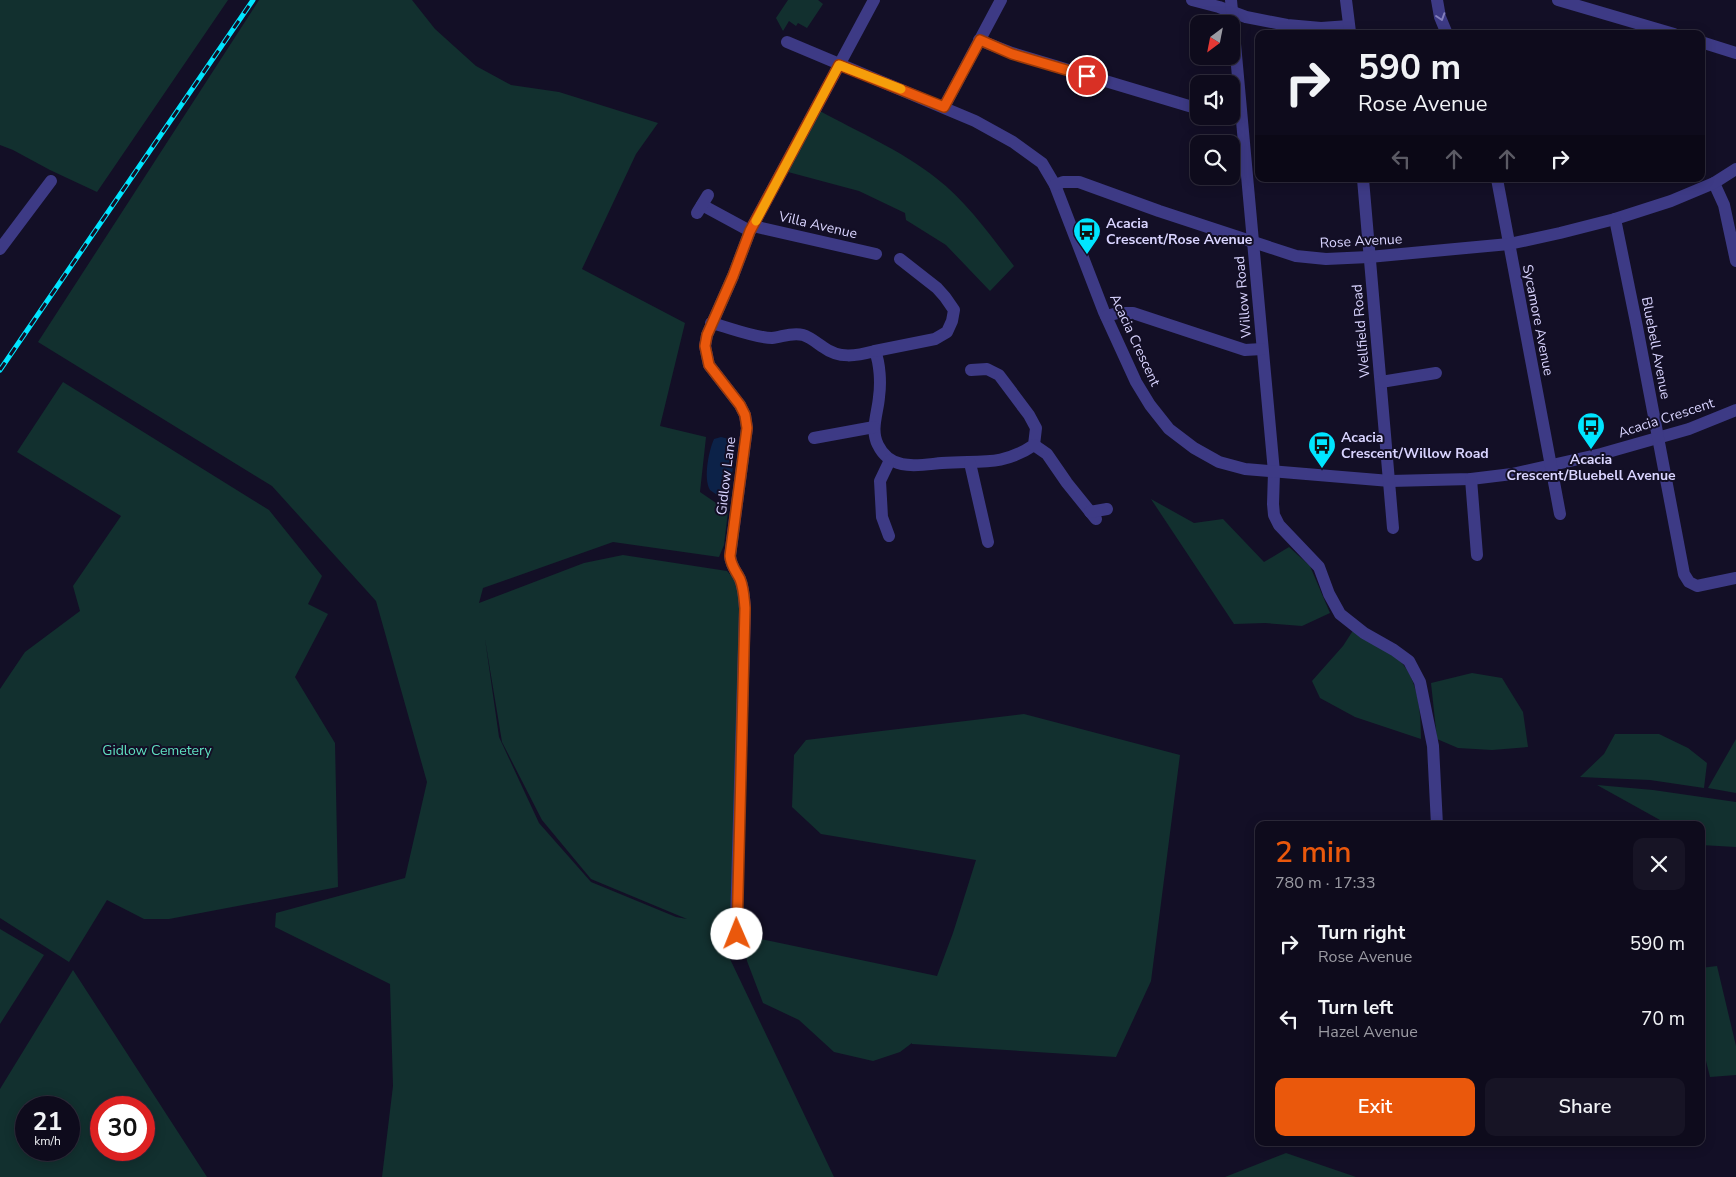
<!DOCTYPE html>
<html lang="en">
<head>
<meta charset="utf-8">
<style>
  :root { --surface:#0e0b1c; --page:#171425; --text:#f1f3f6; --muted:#9b9ba3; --line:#2e2b3b; --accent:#ea580c }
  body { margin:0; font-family:"Nunito Sans",sans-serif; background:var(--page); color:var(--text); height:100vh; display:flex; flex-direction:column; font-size:19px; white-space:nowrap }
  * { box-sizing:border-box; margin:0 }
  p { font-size:16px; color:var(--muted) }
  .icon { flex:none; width:28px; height:28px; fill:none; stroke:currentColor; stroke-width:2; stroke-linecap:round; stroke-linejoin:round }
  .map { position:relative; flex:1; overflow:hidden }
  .drawer { position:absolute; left:1255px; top:821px; width:450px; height:325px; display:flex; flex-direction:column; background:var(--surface); border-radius:10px; box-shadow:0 2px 12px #0003,0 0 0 1px var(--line) }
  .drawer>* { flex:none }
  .top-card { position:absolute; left:1255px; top:30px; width:450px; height:152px; border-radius:10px; box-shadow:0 2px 12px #0003,0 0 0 1px var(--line); background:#0e0b1c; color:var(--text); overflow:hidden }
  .needle { width:32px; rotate:212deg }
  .fabs { position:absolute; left:1190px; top:15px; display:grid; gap:10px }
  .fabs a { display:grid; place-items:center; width:50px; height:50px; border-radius:10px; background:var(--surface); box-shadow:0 2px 12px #0003,0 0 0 1px var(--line); font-size:25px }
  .speed { position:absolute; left:15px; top:1096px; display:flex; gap:10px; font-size:25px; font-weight:700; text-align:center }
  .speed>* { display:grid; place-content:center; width:65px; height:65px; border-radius:50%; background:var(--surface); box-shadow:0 2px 12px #0003,0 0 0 1px var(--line); line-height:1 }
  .speed small { font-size:12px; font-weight:400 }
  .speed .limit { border:8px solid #d22; background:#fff; color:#111 }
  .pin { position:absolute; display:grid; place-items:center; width:42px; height:42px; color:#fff; margin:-21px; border:2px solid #fff; border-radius:50%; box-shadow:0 1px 5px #0007 }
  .me { position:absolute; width:55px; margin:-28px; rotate:359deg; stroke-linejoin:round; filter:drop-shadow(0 0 4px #0008) }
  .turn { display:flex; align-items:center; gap:18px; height:105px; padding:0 20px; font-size:22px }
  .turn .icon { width:65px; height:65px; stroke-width:2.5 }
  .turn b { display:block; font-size:35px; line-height:42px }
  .lanes { display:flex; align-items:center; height:48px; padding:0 20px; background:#0003; justify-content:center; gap:25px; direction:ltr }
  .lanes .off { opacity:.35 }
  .round { display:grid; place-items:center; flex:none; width:52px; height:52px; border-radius:10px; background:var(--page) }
  .headline { display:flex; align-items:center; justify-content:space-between; height:85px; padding:0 20px }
  h1 { font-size:30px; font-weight:600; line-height:38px; color:var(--accent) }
  .button { display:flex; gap:10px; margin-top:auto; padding:10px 20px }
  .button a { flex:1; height:58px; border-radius:10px; background:var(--accent); color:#fff; font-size:20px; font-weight:600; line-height:58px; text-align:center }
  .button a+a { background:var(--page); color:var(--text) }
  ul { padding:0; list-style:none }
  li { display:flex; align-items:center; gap:15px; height:75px; padding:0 20px }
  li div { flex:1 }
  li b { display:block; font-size:19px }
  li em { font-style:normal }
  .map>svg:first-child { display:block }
  .green { fill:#12302f; fill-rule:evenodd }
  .water { fill:#0c2248 }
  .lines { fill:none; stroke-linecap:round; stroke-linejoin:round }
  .minor { stroke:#3d3a85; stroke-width:12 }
  .rail-casing { stroke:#00e5ff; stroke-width:5 }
  .rail { stroke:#130f26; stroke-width:3; stroke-dasharray:9; stroke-linecap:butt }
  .oneway { stroke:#837fbc }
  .route-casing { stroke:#983908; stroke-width:12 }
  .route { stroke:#ea580c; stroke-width:9 }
  .slow { stroke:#f59e0b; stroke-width:9 }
  .labels { text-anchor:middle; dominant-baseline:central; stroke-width:4; stroke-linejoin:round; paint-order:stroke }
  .poi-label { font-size:14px; font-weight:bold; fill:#d9d4ff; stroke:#130f26; text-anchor:start }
  .street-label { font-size:14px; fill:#d9d4ff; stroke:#130f26 }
  .park-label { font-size:14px; fill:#5fe0c0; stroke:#130f26 }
</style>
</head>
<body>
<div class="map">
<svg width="1736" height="1177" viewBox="0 0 1736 1177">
  <rect width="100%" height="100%" fill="#130f26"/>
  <g class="green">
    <path d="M 0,0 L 228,0 L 97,192 L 50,170 L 13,150 L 0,145 Z"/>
    <path d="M 259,0 L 412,0 L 435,29 L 476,66 L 511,85 L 559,92 L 658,123 L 636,154 L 582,269 L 685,323 L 660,426 L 706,437 L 700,492 L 719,505 L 730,495 L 724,545 L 719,557 L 613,542 L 483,588 L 479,603 L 584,563 L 623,555 L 727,571 L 736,581 L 739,602 L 738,748 L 730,959 L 834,1177 L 382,1177 L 393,1086 L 390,984 L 275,927 L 276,913 L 405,878 L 427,782 L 376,601 L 272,486 L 38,342 ZM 485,639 L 502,742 L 542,820 L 591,879 L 687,919 L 676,917 L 591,882 L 539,823 L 499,737 Z"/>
    <path d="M 788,0 L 818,0 L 823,4 L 807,28 L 798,23 L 796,26 L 789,21 L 783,31 L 776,18 Z"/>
    <path d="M 820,111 C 858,132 901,150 936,178 C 967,202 990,235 1014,266 L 990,291 L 946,245 L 906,220 L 905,213 L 859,191 L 788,172 Z"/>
    <path d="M 63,382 L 269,510 L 322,576 L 308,604 L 328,614 L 295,677 L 335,743 L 338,887 L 169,919 L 144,919 L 107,900 L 69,962 L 0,918 L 0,689 L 25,652 L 80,611 L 73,586 L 121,516 L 17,452 Z"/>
    <path d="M 1151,499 L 1194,523 L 1223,519 L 1264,562 L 1289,547 L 1310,566 L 1330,613 L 1302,626 L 1265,623 L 1234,624 Z"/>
    <path d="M 1354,629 C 1369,639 1398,654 1407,670 C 1419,689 1421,717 1421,739 L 1355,717 L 1320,698 L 1312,681 L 1343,646 Z"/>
    <path d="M 1472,673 L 1502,678 L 1523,712 L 1528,747 L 1492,750 L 1458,748 L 1437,739 L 1431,683 Z"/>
    <path d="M 1024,714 L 1180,755 L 1151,981 L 1116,1057 L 912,1044 L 912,1043 L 900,1052 L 873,1061 L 834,1052 L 799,1020 L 763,1003 L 747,961 L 742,935 L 937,976 L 953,933 L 976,860 L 821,834 L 792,807 L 794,755 L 806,740 Z"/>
    <path d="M 1615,734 L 1659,734 L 1688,748 L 1707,763 L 1704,788 L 1650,780 L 1580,777 L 1604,754 Z"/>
    <path d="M 1736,739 L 1736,793 L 1708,788 Z"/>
    <path d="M 1597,785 L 1653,790 L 1736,802 L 1736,847 L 1701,845 L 1701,825 L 1669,825 Z"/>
    <path d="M 0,929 L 44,955 L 0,1024 Z"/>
    <path d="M 1717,966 L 1736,1046 L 1736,1075 L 1710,1077 L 1701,1041 L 1701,968 Z"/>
    <path d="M 73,970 L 207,1177 L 0,1177 L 0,1089 ZM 26,1108 L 69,1108 L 69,1150 L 26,1150 ZM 101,1108 L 144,1108 L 144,1150 L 101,1150 Z"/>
    <path d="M 1286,1153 L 1356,1177 L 1225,1177 Z"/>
  </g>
  <path class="water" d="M 721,437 L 729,439 L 730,451 L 729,457 L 733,468 L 729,490 L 717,495 C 715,493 712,492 710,490 C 703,478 709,450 714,439 Z"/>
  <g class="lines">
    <g class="minor">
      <path d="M 1192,0 L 1219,7 L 1246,17 L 1287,25 L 1321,28 L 1349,26"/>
      <path d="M 1231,0 L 1274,472 L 1273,504 L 1274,515 L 1279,525 L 1319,567 L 1329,594 L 1340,614 L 1364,633 L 1394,650 L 1409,661 L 1420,682 L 1433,746 L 1437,825"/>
      <path d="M 1346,0 L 1350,32"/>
      <path d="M 1437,0 L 1440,17 L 1447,34"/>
      <path d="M 1558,0 L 1674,34"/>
      <path d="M 979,40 L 1012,53 L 1199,109"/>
      <path d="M 787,42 L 975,121 L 1013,142 L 1042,163 L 1055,185 L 1104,312 L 1136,382 L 1150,405 L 1169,429 L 1194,448 L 1219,462 L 1245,469 L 1390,481 L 1471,479 L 1512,474 L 1601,454 L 1689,429 L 1736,410"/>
      <path d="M 1701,42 L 1736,53"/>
      <path d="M 944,107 L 1001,0"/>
      <path d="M 1222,116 L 1241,117"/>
      <path d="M 1363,179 L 1393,528"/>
      <path d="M 1497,179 L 1560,514"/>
      <path d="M 1714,183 L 1724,205 L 1736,261"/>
      <path d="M 1055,185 L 1063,182 L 1079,182 L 1159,211 L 1296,256 L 1326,259 L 1369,257 L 1509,244 L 1560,233 L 1615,219 L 1671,201 L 1714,183 L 1736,169"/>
      <path d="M 702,205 L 750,231"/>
      <path d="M 697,213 L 708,195"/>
      <path d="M 1615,219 L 1637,327 L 1684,574 L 1689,582 L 1697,586 L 1736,578"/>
      <path d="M 753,226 L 876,254"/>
      <path d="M 0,249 L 51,181"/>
      <path d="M 1106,316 L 1118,313 L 1133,313 L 1245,350 L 1262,349"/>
      <path d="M 711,323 C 728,327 755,338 772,338 C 782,337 792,332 803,335 C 810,337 817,343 823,347 C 839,359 856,356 875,351 C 880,364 881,383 879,397 C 878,412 870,430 878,445 C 891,472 919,465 942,463 C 978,460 1002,467 1034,445 L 1036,428 L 1029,415 L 999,375 L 987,369 L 971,370"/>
      <path d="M 875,351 L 935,339 L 947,332 L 952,321 L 954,310 L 945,297 L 937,288 L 900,259"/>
      <path d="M 1381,382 L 1436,373"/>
      <path d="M 814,438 L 874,427"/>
      <path d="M 1034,445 L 1047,454 L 1067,483 L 1096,519"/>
      <path d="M 970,463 L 988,542"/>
      <path d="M 1471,479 L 1477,555"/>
      <path d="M 1090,512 L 1107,509"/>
      <path d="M 889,536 L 882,517 L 880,481 L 890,460"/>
      <path d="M 738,945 L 736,923 L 745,609 C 744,598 744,589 740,579 C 736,571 731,566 730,556 L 747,428 L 745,415 L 740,405 L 709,365 L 705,346 L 707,335 L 733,276 L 750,231 L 874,0"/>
    </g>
    <g class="rail-casing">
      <path id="rail" d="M 0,370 L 253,0"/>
    </g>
    <use href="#rail" class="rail"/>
  </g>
  <defs><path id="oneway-chevron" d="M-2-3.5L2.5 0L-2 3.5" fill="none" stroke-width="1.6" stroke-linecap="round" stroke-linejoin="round" transform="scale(1.25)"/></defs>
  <use class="oneway" href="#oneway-chevron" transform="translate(1441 17) rotate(72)"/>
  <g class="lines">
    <g class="route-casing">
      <path id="route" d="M 737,934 L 745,608 C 744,598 744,589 740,579 C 736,571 731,566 730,556 L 747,428 L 745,415 L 740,405 L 709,365 L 705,346 L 707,335 L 733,276 L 750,231 L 839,65 L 944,107 L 980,40 L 1012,54 L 1087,76"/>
    </g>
    <use href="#route" class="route"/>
    <path class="slow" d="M 756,221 L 839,65 L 901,89"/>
  </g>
  <defs>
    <g id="bus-pin" transform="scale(1.4375)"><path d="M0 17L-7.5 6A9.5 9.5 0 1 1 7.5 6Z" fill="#00e5ff" stroke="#130f26"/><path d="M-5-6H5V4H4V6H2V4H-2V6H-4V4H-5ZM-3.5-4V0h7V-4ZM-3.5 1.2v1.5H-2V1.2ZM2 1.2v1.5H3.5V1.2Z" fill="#111"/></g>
  </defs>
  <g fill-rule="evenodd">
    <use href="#bus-pin" x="1087" y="231"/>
    <use href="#bus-pin" x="1591" y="426"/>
    <use href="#bus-pin" x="1322" y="445"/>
  </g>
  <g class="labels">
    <g class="poi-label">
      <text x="1106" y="223">Acacia<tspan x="1106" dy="16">Crescent/Rose Avenue</tspan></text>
      <text x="1341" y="437">Acacia<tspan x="1341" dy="16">Crescent/Willow Road</tspan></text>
      <text x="1591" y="459" text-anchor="middle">Acacia<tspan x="1591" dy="16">Crescent/Bluebell Avenue</tspan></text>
    </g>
    <g class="street-label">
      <text transform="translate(818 225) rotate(13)">Villa Avenue</text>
      <text transform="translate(1361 241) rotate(-3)">Rose Avenue</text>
      <text transform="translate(1243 297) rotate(-95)">Willow Road</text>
      <text transform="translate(1538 320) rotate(79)">Sycamore Avenue</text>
      <text transform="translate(1361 331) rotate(-95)">Wellfield Road</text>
      <text transform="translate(1135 340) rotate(65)">Acacia Crescent</text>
      <text transform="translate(1656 348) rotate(79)">Bluebell Avenue</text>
      <text transform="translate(1666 418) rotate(-18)">Acacia Crescent</text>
      <text transform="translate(726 476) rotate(-83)">Gidlow Lane</text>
    </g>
    <g class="park-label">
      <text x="157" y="750">Gidlow Cemetery</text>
    </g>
  </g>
</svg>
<div class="fabs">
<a><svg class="needle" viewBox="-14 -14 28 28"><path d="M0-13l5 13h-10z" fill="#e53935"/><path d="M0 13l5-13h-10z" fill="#9b9ba3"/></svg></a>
<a><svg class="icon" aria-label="sound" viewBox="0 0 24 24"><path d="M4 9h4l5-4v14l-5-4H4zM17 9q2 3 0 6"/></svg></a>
<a><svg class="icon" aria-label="search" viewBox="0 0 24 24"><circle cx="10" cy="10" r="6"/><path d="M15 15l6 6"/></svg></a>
</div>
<div class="speed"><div>21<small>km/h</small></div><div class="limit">30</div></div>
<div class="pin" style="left:1087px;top:76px;background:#d93025"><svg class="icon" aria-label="arrive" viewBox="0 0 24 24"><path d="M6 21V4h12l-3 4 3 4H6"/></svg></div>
<svg class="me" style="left:737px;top:934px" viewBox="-20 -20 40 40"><circle r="19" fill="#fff"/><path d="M0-13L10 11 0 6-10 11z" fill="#ea580c"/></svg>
<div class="top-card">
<div class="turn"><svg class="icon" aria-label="right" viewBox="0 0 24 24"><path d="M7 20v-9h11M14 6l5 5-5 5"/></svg><div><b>590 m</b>Rose Avenue</div></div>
<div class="lanes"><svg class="icon off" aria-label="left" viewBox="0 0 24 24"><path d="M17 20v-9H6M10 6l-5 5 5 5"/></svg><svg class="icon off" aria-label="ahead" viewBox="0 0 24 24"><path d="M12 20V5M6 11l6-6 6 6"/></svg><svg class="icon off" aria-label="ahead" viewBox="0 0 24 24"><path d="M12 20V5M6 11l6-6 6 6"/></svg><svg class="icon" aria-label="right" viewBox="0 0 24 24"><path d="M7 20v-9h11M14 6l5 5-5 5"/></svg></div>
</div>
<section class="drawer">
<div class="headline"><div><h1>2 min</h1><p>780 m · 17:33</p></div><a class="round"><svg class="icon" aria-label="close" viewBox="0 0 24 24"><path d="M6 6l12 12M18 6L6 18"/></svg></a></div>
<ul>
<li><svg class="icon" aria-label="right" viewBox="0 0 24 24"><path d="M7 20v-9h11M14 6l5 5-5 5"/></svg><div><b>Turn right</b><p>Rose Avenue</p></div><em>590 m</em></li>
<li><svg class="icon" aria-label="left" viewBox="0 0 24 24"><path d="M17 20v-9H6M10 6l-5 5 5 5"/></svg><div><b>Turn left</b><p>Hazel Avenue</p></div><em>70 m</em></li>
</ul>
<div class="button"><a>Exit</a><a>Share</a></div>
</section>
</div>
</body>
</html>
